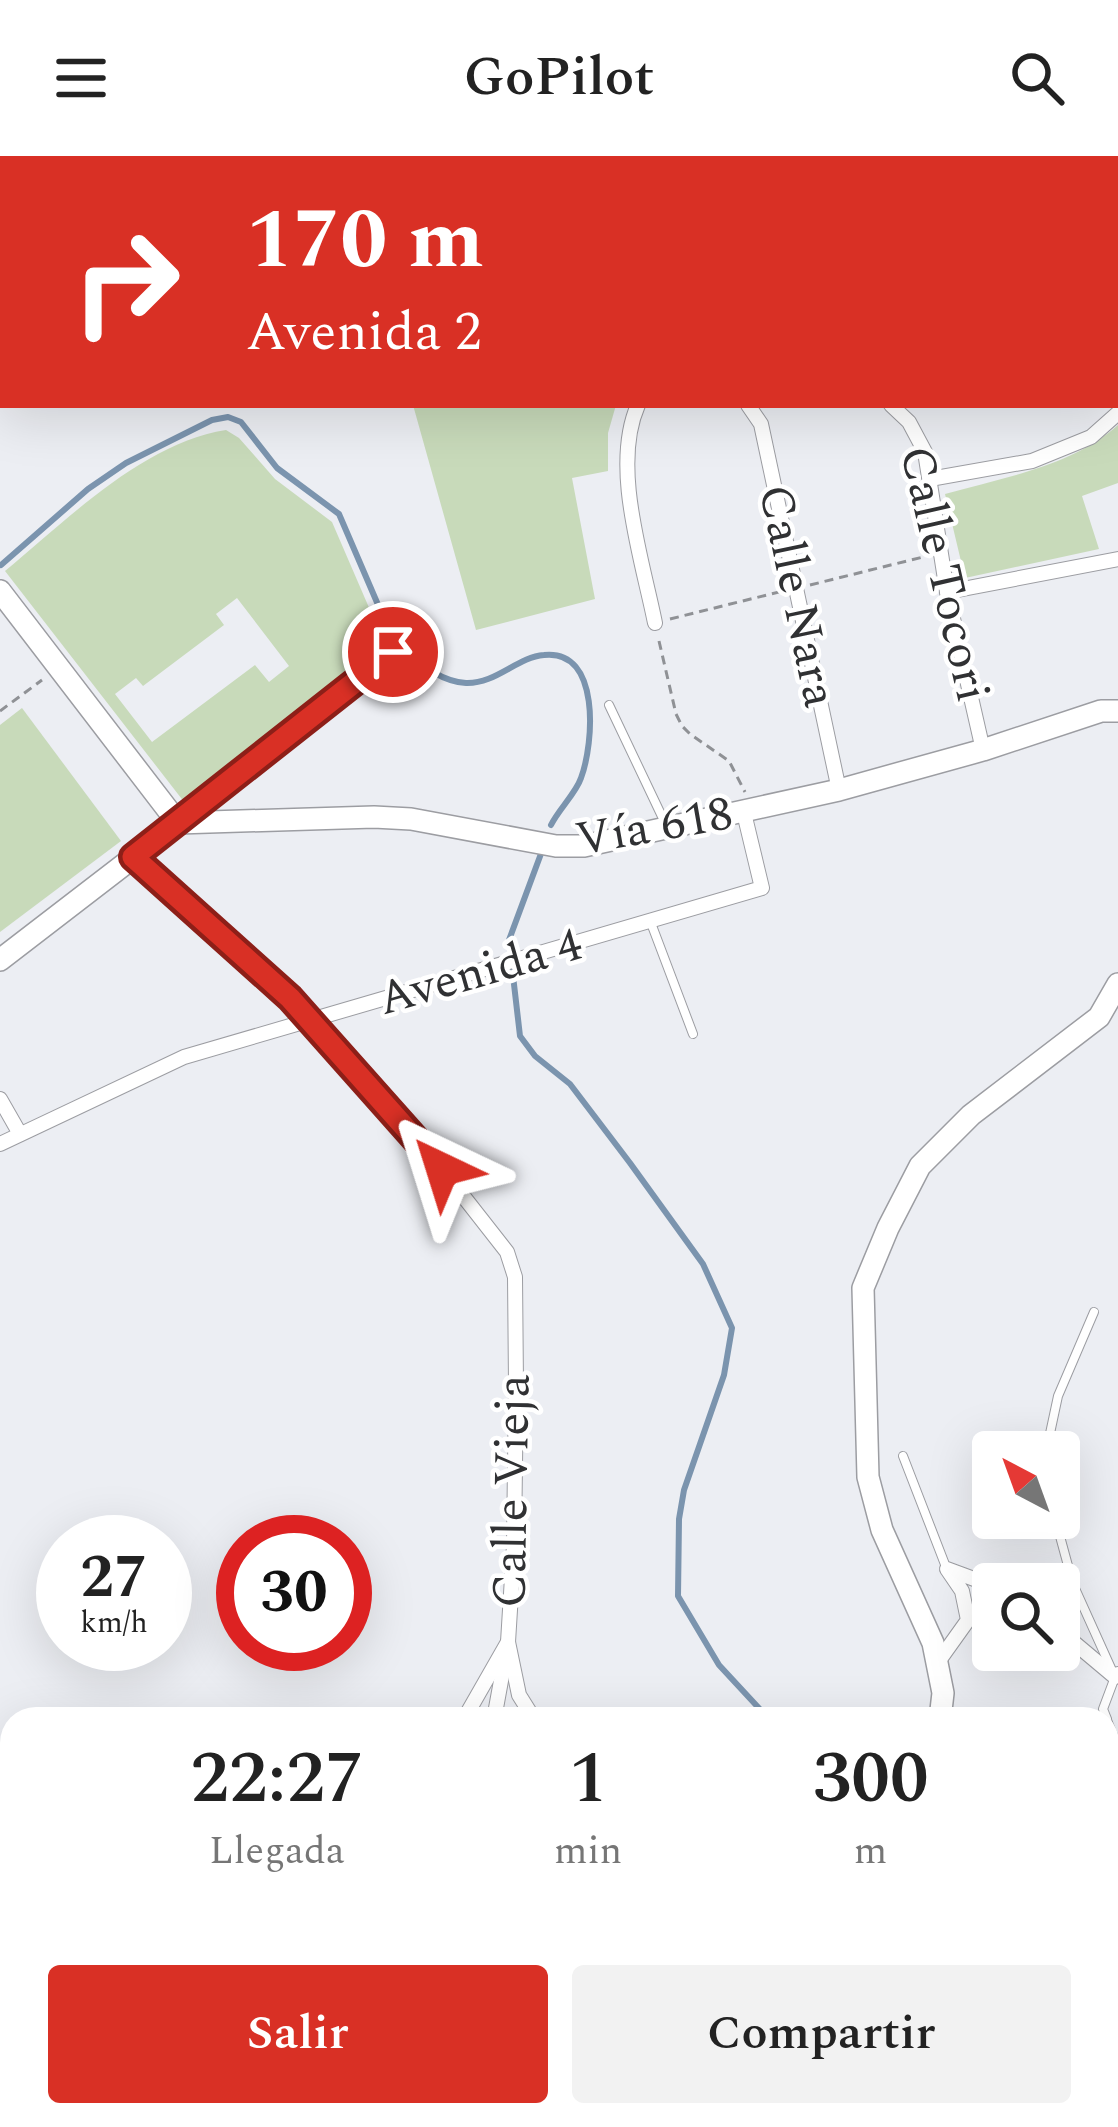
<!DOCTYPE html>
<html lang="es">
<head>
<meta charset="utf-8">
<style>
  :root { --surface:#fff; --page:#f2f2f2; --text:#222; --muted:#767676; --accent:#d93025 }
  body { margin:0; font-family:Spectral,serif; background:var(--page); color:var(--text); height:100vh; display:flex; flex-direction:column; font-size:45px; white-space:nowrap }
  * { box-sizing:border-box; margin:0 }
  p { font-size:39px; color:var(--muted) }
  .icon { flex:none; width:66px; height:66px; fill:none; stroke:currentColor; stroke-width:2; stroke-linecap:round; stroke-linejoin:round }
  .map { position:relative; flex:1; overflow:hidden }
  .details { position:absolute; left:0px; top:1551px; width:1119px; height:420px; display:flex; flex-direction:column; background:var(--surface); border-radius:36px 36px 0 0; box-shadow:0 12px 48px #0002 }
  .details>* { flex:none }
  .hud { position:absolute; left:0px; top:0px; width:1119px; height:252px; box-shadow:0 12px 48px #0002; background:#d93025; color:#fff; overflow:hidden }
  .needle { width:78px; rotate:319deg }
  .buttons { position:absolute; left:972px; top:1275px; display:grid; gap:24px }
  .buttons a { display:grid; place-items:center; width:108px; height:108px; border-radius:12px; background:var(--surface); box-shadow:0 12px 48px #0002; font-size:60px }
  .speed { position:absolute; left:36px; top:1359px; display:flex; gap:24px; font-size:60px; font-weight:700; text-align:center }
  .speed>* { display:grid; place-content:center; width:156px; height:156px; border-radius:50%; background:var(--surface); box-shadow:0 12px 48px #0002; line-height:1 }
  .speed small { font-size:30px; font-weight:400 }
  .speed .limit { border:18px solid #d22; background:#fff; color:#111 }
  .pin { position:absolute; display:grid; place-items:center; width:102px; height:102px; color:#fff; margin:-51px; border:6px solid #fff; border-radius:50%; box-shadow:0 3px 12px #0007 }
  .me { position:absolute; width:132px; margin:-66px; rotate:319deg; stroke-linejoin:round; filter:drop-shadow(0 0 9px #0008) }
  .turn { display:flex; align-items:center; gap:42px; height:252px; padding:0 48px; font-size:54px }
  .turn .icon { width:156px; height:156px; stroke-width:2.5 }
  .turn b { display:block; font-size:84px; line-height:102px }
  .eta { display:flex; justify-content:space-evenly; align-items:center; height:204px; text-align:center }
  .eta b { font-size:72px; font-weight:600; line-height:84px }
  .cta { display:flex; gap:24px; margin-top:auto; padding:24px 48px }
  .cta a { flex:1; height:138px; border-radius:12px; background:var(--accent); color:#fff; font-size:48px; font-weight:600; line-height:138px; text-align:center }
  .cta a+a { background:var(--page); color:var(--text) }
  header { display:flex; justify-content:space-between; align-items:center; height:156px; padding:0 48px; background:var(--surface); font-size:54px; font-weight:600 }
  .map>svg:first-child { display:block }
  .green { fill:#c8daba; fill-rule:evenodd }
  .lines { fill:none; stroke-linecap:round; stroke-linejoin:round }
  .stream { stroke:#7b94ae; stroke-width:6 }
  .lane-casing { stroke:#9c9da2; stroke-width:10 }
  .street-casing { stroke:#9c9da2; stroke-width:16 }
  .secondary-casing { stroke:#9c9da2; stroke-width:24 }
  .path { stroke:#8f9195; stroke-width:3; stroke-dasharray:9 6; stroke-linecap:butt }
  .lane { stroke:#fff; stroke-width:8 }
  .street { stroke:#fff; stroke-width:14 }
  .secondary { stroke:#fff; stroke-width:21 }
  .route-casing { stroke:#8d1f18; stroke-width:30 }
  .route { stroke:#d93025; stroke-width:21 }
  .labels { text-anchor:middle; dominant-baseline:central; stroke-width:9; stroke-linejoin:round; paint-order:stroke }
  .street-label { font-size:48px; fill:#303133; stroke:#fff }
</style>
</head>
<body>
<header><svg class="icon" aria-label="menu" viewBox="0 0 24 24"><path d="M4 6h16M4 12h16M4 18h16"/></svg>GoPilot<svg class="icon" aria-label="search" viewBox="0 0 24 24"><circle cx="10" cy="10" r="6"/><path d="M15 15l6 6"/></svg></header>
<div class="map">
<svg width="1118" height="1971" viewBox="0 0 1118 1971">
  <rect width="100%" height="100%" fill="#eceef3"/>
  <g class="green">
    <path d="M 413,249 L 616,249 L 608,277 L 608,315 L 572,322 L 595,443 L 476,474 Z"/>
    <path d="M 1118,269 L 1118,327 L 1082,340 L 1099,393 L 965,422 L 945,338 C 1004,321 1071,311 1118,269 Z"/>
    <path d="M 226,274 L 239,282 L 275,323 L 332,366 L 386,491 L 188,651 L 5,415 C 68,363 143,287 226,274 ZM 237,442 L 289,510 L 269,526 L 255,509 L 152,586 L 115,538 L 136,522 L 143,530 L 224,469 L 216,458 Z"/>
    <path d="M 22,552 L 121,685 L 0,776 L 0,569 Z"/>
  </g>
  <g class="lines">
    <g class="stream">
      <path d="M 1,409 L 88,333 L 126,307 L 212,264 L 228,261 L 241,266 L 277,312 L 339,358 L 394,486 C 412,503 440,526 466,527 C 496,528 517,501 544,499 C 601,493 594,587 581,622 C 576,637 559,653 551,669"/>
      <path d="M 509,784 L 542,695"/>
      <path d="M 512,811 L 520,880 L 535,900 L 570,928 L 630,1007 L 703,1108 L 732,1172 L 724,1219 L 684,1334 L 679,1363 L 678,1440 L 719,1509 L 769,1563"/>
      <path d="M 1107,1950 L 1118,1952"/>
    </g>
    <g class="lane-casing">
      <g id="lane">
        <path d="M 609,549 L 667,671"/>
        <path d="M 651,767 L 693,878"/>
        <path d="M 1046,1296 L 1058,1240 L 1094,1156"/>
        <path d="M 903,1300 L 946,1411"/>
        <path d="M 1055,1362 L 1073,1428 L 1115,1521 L 1103,1553 L 1107,1563"/>
        <path d="M 1107,1564 L 1118,1592"/>
      </g>
    </g>
    <g class="street-casing">
      <g id="street">
        <path d="M 584,0 L 585,3"/>
        <path d="M 705,0 L 706,3"/>
        <path d="M 638,249 C 611,310 642,402 655,467"/>
        <path d="M 748,249 L 761,268 L 839,634"/>
        <path d="M 891,249 L 909,266 L 925,296 L 947,436 L 983,594"/>
        <path d="M 930,323 L 1032,305 L 1091,281 L 1118,257"/>
        <path d="M 947,436 L 1118,403"/>
        <path d="M 181,664 L 393,496"/>
        <path d="M 133,701 L 267,820 L 312,865 L 442,1013 L 507,1096 L 515,1121 L 516,1228 L 514,1389 L 508,1486 L 464,1563"/>
        <path d="M 0,943 L 20,978"/>
        <path d="M 0,988 L 184,901 L 762,732 L 744,657"/>
        <path d="M 1059,1474 L 1115,1521 L 1118,1518"/>
        <path d="M 508,1486 L 519,1539 L 534,1563"/>
        <path d="M 938,1506 L 968,1464 L 962,1435 L 947,1413 L 993,1430"/>
        <path d="M 494,1563 L 505,1503"/>
        <path d="M 0,1845 L 12,1844"/>
        <path d="M 267,1959 L 288,1971"/>
        <path d="M 394,1959 L 396,1971"/>
        <path d="M 765,1959 L 781,1971"/>
      </g>
    </g>
    <g class="secondary-casing">
      <g id="secondary">
        <path d="M 0,10 L 3,7"/>
        <path d="M 0,435 L 178,667"/>
        <path d="M 178,667 L 374,661 L 411,663 L 556,690 L 584,690 L 839,634 L 983,594 L 1101,555 L 1118,555"/>
        <path d="M 0,804 L 178,667"/>
        <path d="M 940,1563 L 943,1537 L 933,1487 L 882,1374 L 868,1321 L 863,1132 L 888,1072 L 920,1010 L 971,959 L 1099,861 L 1118,828"/>
        <path d="M 1107,1657 L 1118,1659"/>
      </g>
    </g>
    <g class="path">
      <path d="M 810,429 L 923,401"/>
      <path d="M 670,463 L 783,435"/>
      <path d="M 659,485 L 676,558 L 682,570 L 690,578 L 729,605 L 745,636"/>
      <path d="M 0,555 L 42,524"/>
    </g>
    <use href="#lane" class="lane"/>
    <use href="#street" class="street"/>
    <use href="#secondary" class="secondary"/>
  </g>
  <g class="lines">
    <g class="route-casing">
      <path id="route" d="M 393,496 L 133,701 L 290,842 L 442,1013"/>
    </g>
    <use href="#route" class="route"/>
  </g>
  <g class="labels">
    <g class="street-label">
      <text transform="translate(944 418) rotate(77)">Calle Tocori</text>
      <text transform="translate(797 440) rotate(78)">Calle Nara</text>
      <text transform="translate(654 671) rotate(-10)">Vía 618</text>
      <text transform="translate(480 816) rotate(-16)">Avenida 4</text>
      <text transform="translate(512 1335) rotate(-89)">Calle Vieja</text>
    </g>
  </g>
</svg>
<div class="buttons">
<a><svg class="needle" viewBox="-14 -14 28 28"><path d="M0-13l5 13h-10z" fill="#e53935"/><path d="M0 13l5-13h-10z" fill="#767676"/></svg></a>
<a><svg class="icon" aria-label="search" viewBox="0 0 24 24"><circle cx="10" cy="10" r="6"/><path d="M15 15l6 6"/></svg></a>
</div>
<div class="speed"><div>27<small>km/h</small></div><div class="limit">30</div></div>
<div class="pin" style="left:393px;top:496px;background:#d93025"><svg class="icon" aria-label="arrive" viewBox="0 0 24 24"><path d="M6 21V4h12l-3 4 3 4H6"/></svg></div>
<svg class="me" style="left:442px;top:1013px" viewBox="-20 -20 40 40"><path d="M0-17L14 15 0 8-14 15z" fill="#d93025" stroke="#fff" stroke-width="4"/></svg>
<div class="hud">
<div class="turn"><svg class="icon" aria-label="right" viewBox="0 0 24 24"><path d="M7 20v-9h11M14 6l5 5-5 5"/></svg><div><b>170 m</b>Avenida 2</div></div>
</div>
<section class="details">
<div class="eta">
<div><b>22:27</b><p>Llegada</p></div>
<div><b>1</b><p>min</p></div>
<div><b>300</b><p>m</p></div>
</div>
<div class="cta"><a>Salir</a><a>Compartir</a></div>
</section>
</div>
</body>
</html>
